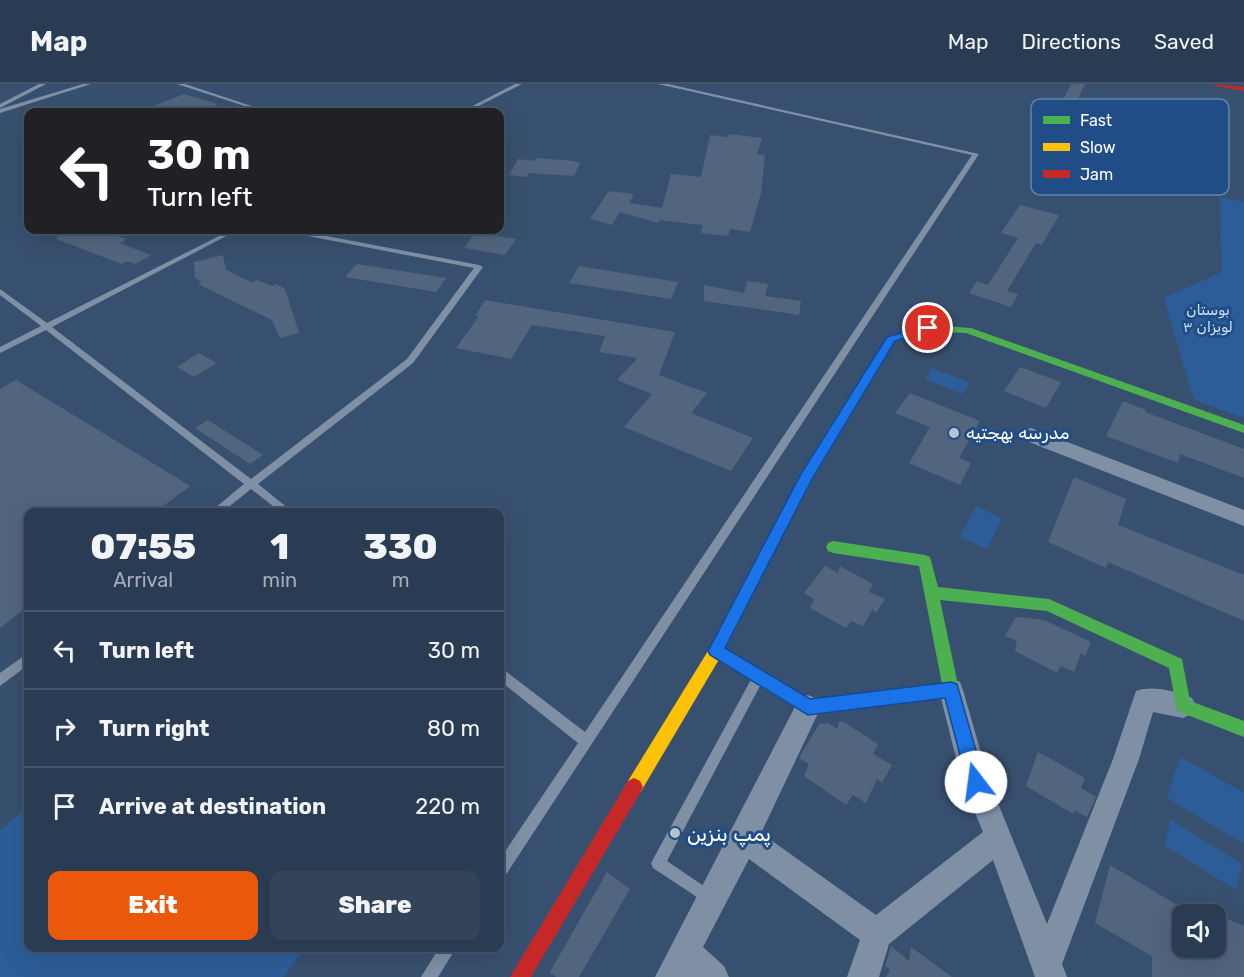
<!DOCTYPE html>
<html lang="en">
<head>
<meta charset="utf-8">
<style>
  :root { --surface:#2a3c53; --page:#32435a; --text:#f1f3f6; --muted:#a5adb8; --line:#46566a; --accent:#ea580c }
  body { margin:0; font-family:Rubik,Vazirmatn,sans-serif; background:var(--page); color:var(--text); height:100vh; display:flex; flex-direction:column; font-size:22px; white-space:nowrap }
  * { box-sizing:border-box; margin:0 }
  p { font-size:20px; color:var(--muted) }
  .icon { flex:none; width:33px; height:33px; fill:none; stroke:currentColor; stroke-width:2; stroke-linecap:round; stroke-linejoin:round }
  .map { position:relative; flex:1; overflow:hidden }
  .drawer { position:absolute; left:24px; top:424px; width:480px; height:444px; display:flex; flex-direction:column; background:var(--surface); border-radius:12px; box-shadow:0 6px 24px #0002,0 0 0 2px var(--line) }
  .drawer>* { flex:none }
  .banner { position:absolute; left:24px; top:24px; width:480px; height:126px; border-radius:12px; box-shadow:0 6px 24px #0002,0 0 0 2px var(--line); background:#202124; color:#fff; overflow:hidden }
  .controls { position:absolute; left:1172px; top:820px; display:grid; gap:12px }
  .controls a { display:grid; place-items:center; width:54px; height:54px; border-radius:12px; background:var(--surface); box-shadow:0 6px 24px #0002,0 0 0 2px var(--line); font-size:30px }
  .pin { position:absolute; display:grid; place-items:center; width:51px; height:51px; color:#fff; margin:-26px; border:3px solid #fff; border-radius:50%; box-shadow:0 2px 6px #0007 }
  .me { position:absolute; width:66px; margin:-33px; rotate:345deg; stroke-linejoin:round; filter:drop-shadow(0 0 4px #0008) }
  .turn { display:flex; align-items:center; gap:21px; height:126px; padding:0 24px; font-size:27px }
  .turn .icon { width:78px; height:78px; stroke-width:2.5 }
  .turn b { display:block; font-size:42px; line-height:51px }
  .eta { display:flex; justify-content:space-evenly; align-items:center; height:102px; text-align:center }
  .eta b { font-size:36px; font-weight:800; line-height:42px }
  .action { display:flex; gap:12px; margin-top:auto; padding:12px 24px }
  .action a { flex:1; height:69px; border-radius:12px; background:var(--accent); color:#fff; font-size:24px; font-weight:800; line-height:69px; text-align:center }
  .action a+a { background:var(--page); color:var(--text) }
  ul { padding:0; list-style:none }
  li { display:flex; align-items:center; gap:18px; height:78px; padding:0 24px; border-top:2px solid var(--line) }
  li div { flex:1 }
  li b { display:block; font-size:22px }
  li em { font-style:normal }
  header { display:flex; align-items:center; gap:36px; box-sizing:border-box; height:84px; padding:0 30px; background:var(--surface); border-bottom:2px solid var(--line) }
  header strong { font-size:28px }
  nav { display:flex; gap:33px; margin-inline-start:auto; font-size:21px }
  .map>svg:first-child { display:block }
  .green { fill:#2d5d98 }
  .building { fill:#51657e }
  .lines { fill:none; stroke-linecap:round; stroke-linejoin:round }
  .lane { fill:#7f90a5; fill-rule:evenodd }
  .street { fill:#7f90a5; fill-rule:evenodd }
  .fast { fill:#4caf50; fill-rule:evenodd }
  .slow { fill:#ffc107; fill-rule:evenodd }
  .jam { fill:#c62828; fill-rule:evenodd }
  .route { fill:#1a73e8; stroke:#114b97; stroke-width:1.5 }
  .poi-dot { fill:#b9c2cd; stroke:#214d86; stroke-width:2 }
  .labels { text-anchor:middle; dominant-baseline:central; stroke-width:6; stroke-linejoin:round; paint-order:stroke }
  .far-park-label { font-size:15px; fill:#cfe1f7; stroke:#214d86 }
  .poi-label { font-size:18px; fill:#fff; stroke:#214d86; text-anchor:start }
  .near-poi-label { font-size:21px; fill:#fff; stroke:#214d86; text-anchor:start }
  .key { fill:#214d86; stroke:#6482aa; stroke-width:1.5 }
  .key-label { font-size:16px; fill:#fff }
</style>
</head>
<body>
<header>
<strong>Map</strong>
<nav><a>Map</a><a>Directions</a><a>Saved</a></nav>
</header>
<div class="map">
<svg width="1244" height="893" viewBox="0 0 1244 893">
  <rect width="100%" height="100%" fill="#38506f"/>
  <g class="green">
    <path d="M 1220,113 L 1244,118 L 1244,334 L 1194,316 L 1164,214 L 1222,188 Z"/>
    <path d="M 932,284 L 970,299 L 962,310 L 925,295 Z"/>
    <path d="M 976,422 L 1002,434 L 987,465 L 960,453 Z"/>
    <path d="M 1180,673 L 1244,709 L 1244,760 L 1167,714 Z"/>
    <path d="M 28,722 L 28,864 L 306,864 L 283,893 L 0,893 L 0,747 Z"/>
    <path d="M 1171,736 L 1242,780 L 1236,806 L 1164,761 Z"/>
  </g>
  <g class="building">
    <path d="M 1071,0 L 1085,0 L 1070,33 L 1056,31 Z"/>
    <path d="M 184,10 L 218,20 L 198,28 L 138,28 Z"/>
    <path d="M 729,50 L 762,54 L 757,70 L 765,71 L 761,109 L 750,148 L 730,145 L 728,152 L 701,149 L 703,138 L 701,141 L 659,136 L 658,139 L 620,128 L 612,141 L 590,135 L 609,107 L 634,110 L 629,119 L 662,124 L 671,90 L 701,93 L 710,51 L 728,53 Z"/>
    <path d="M 536,74 L 574,77 L 580,79 L 574,92 L 529,89 L 527,93 L 509,91 L 518,75 L 534,77 Z"/>
    <path d="M 1020,121 L 1059,131 L 1042,161 L 1036,159 L 1007,207 L 1018,210 L 1011,223 L 969,209 L 977,197 L 988,201 L 1018,154 L 1001,149 Z"/>
    <path d="M 41,146 L 100,146 L 127,155 L 120,159 L 151,171 L 135,180 L 127,177 L 122,180 L 56,155 L 59,153 Z"/>
    <path d="M 475,149 L 516,155 L 505,171 L 464,164 Z"/>
    <path d="M 223,171 L 226,186 L 253,199 L 257,196 L 272,202 L 276,200 L 285,205 L 299,249 L 280,254 L 272,236 L 198,200 L 202,198 L 195,194 L 194,178 Z"/>
    <path d="M 357,180 L 446,194 L 436,208 L 345,193 Z"/>
    <path d="M 579,182 L 678,198 L 671,215 L 569,199 Z"/>
    <path d="M 747,197 L 768,200 L 765,212 L 801,217 L 799,231 L 704,217 L 704,201 L 744,209 Z"/>
    <path d="M 485,216 L 675,248 L 659,291 L 707,309 L 691,329 L 753,354 L 731,387 L 624,343 L 652,310 L 617,296 L 638,274 L 599,268 L 605,252 L 532,241 L 511,275 L 456,264 L 479,232 L 475,232 Z"/>
    <path d="M 199,269 L 217,279 L 194,293 L 177,283 Z"/>
    <path d="M 1020,283 L 1061,298 L 1046,324 L 1004,307 Z"/>
    <path d="M 16,296 L 190,402 L 154,429 L 28,429 L 28,522 L 0,544 L 0,305 Z"/>
    <path d="M 910,309 L 980,337 L 959,374 L 971,379 L 960,401 L 909,379 L 930,343 L 895,329 Z"/>
    <path d="M 1123,317 L 1146,326 L 1145,328 L 1244,365 L 1244,394 L 1180,370 L 1178,379 L 1106,352 Z"/>
    <path d="M 208,336 L 263,371 L 250,380 L 195,344 Z"/>
    <path d="M 1074,393 L 1126,415 L 1118,441 L 1244,491 L 1244,537 L 1108,478 L 1106,484 L 1048,458 Z"/>
    <path d="M 825,482 L 838,489 L 840,482 L 873,500 L 869,508 L 885,515 L 876,529 L 873,525 L 863,542 L 851,537 L 846,544 L 810,524 L 814,515 L 804,509 Z"/>
    <path d="M 1016,533 L 1044,536 L 1091,558 L 1085,572 L 1081,569 L 1074,588 L 1061,582 L 1057,589 L 1015,567 L 1017,557 L 1005,552 Z"/>
    <path d="M 842,637 L 878,660 L 873,670 L 892,681 L 882,699 L 877,695 L 866,719 L 853,711 L 846,721 L 804,692 L 809,680 L 799,674 L 819,640 L 828,639 L 837,645 L 839,638 Z"/>
    <path d="M 1038,668 L 1085,694 L 1081,704 L 1096,713 L 1087,733 L 1074,726 L 1073,730 L 1026,702 Z"/>
    <path d="M 1110,781 L 1182,824 L 1182,864 L 1215,864 L 1215,843 L 1225,849 L 1228,835 L 1244,842 L 1244,893 L 1152,893 L 1152,872 L 1095,839 Z"/>
    <path d="M 607,788 L 630,805 L 579,893 L 556,893 L 550,888 Z"/>
    <path d="M 891,862 L 909,877 L 911,863 L 952,893 L 886,893 L 890,886 L 885,882 Z"/>
  </g>
  <g class="lines">
    <g class="lane">
      <path d="M 39,0 L 46,0 L 0,24 L 0,20 Z"/>
      <path d="M 83,0 L 91,0 L 0,29 L 0,25 Z"/>
      <path d="M 177,0 L 185,0 L 270,28 L 263,28 Z"/>
      <path d="M 515,0 L 522,0 L 467,28 L 461,28 Z"/>
      <path d="M 658,0 L 668,0 L 979,70 L 505,792 L 500,794 L 500,775 L 578,659 L 500,597 L 500,585 L 504,586 L 585,648 L 972,71 Z"/>
      <path d="M 231,146 L 238,146 L 52,243 L 251,395 L 407,275 L 474,184 L 287,148 L 284,146 L 295,146 L 479,181 L 483,183 L 413,279 L 258,400 L 294,429 L 282,429 L 251,405 L 221,429 L 209,429 L 244,400 L 46,246 L 0,269 L 0,263 L 41,242 L 0,211 L 0,205 L 47,239 Z"/>
      <path d="M 28,569 L 28,581 L 0,602 L 0,589 Z"/>
      <path d="M 757,590 L 761,592 L 763,596 L 761,600 L 667,777 L 714,809 L 716,814 L 714,819 L 709,821 L 653,784 L 651,779 L 753,592 Z"/>
      <path d="M 439,864 L 456,864 L 438,893 L 421,893 Z"/>
    </g>
    <g class="street">
      <path d="M 1031,344 L 1244,426 L 1244,442 L 1024,356 L 1022,351 L 1024,346 Z"/>
      <path d="M 951,594 L 960,598 L 963,606 L 989,697 L 1047,840 L 1113,675 L 1136,607 C 1152,601 1176,607 1192,614 L 1196,622 L 1192,630 L 1183,634 L 1153,628 L 1139,675 L 1062,880 L 1067,893 L 1035,893 L 993,776 L 889,860 L 879,893 L 847,893 L 860,856 L 749,775 L 703,863 L 724,882 L 729,893 L 655,893 L 799,615 L 808,611 L 817,615 L 821,623 L 761,749 L 876,831 L 983,748 L 962,698 L 939,606 L 942,598 Z"/>
    </g>
    <g class="fast">
      <path d="M 928,241 L 971,244 L 1244,341 L 1244,349 L 966,249 L 929,247 L 895,257 L 812,396 L 762,492 L 757,494 L 752,492 L 750,488 L 802,391 L 887,253 Z"/>
      <path d="M 833,457 L 925,471 L 930,473 L 938,503 L 1049,515 L 1182,575 L 1190,617 L 1244,637 L 1244,653 L 1177,627 L 1169,584 L 1047,527 L 940,516 L 959,606 L 957,611 L 808,631 L 802,628 L 711,572 L 708,567 L 711,562 L 716,560 L 721,562 L 810,615 L 942,600 L 919,482 L 833,469 L 828,467 L 826,463 L 828,459 Z"/>
    </g>
    <path class="slow" d="M 757,482 L 762,484 L 764,488 L 721,572 L 640,709 L 634,712 L 628,709 L 625,703 L 628,697 L 711,562 L 752,484 Z"/>
    <g class="jam">
      <path d="M 1213,0 L 1244,3 L 1244,7 L 1216,2 Z"/>
      <path d="M 634,694 L 640,697 L 643,703 L 640,709 L 531,893 L 510,893 L 628,697 Z"/>
    </g>
  </g>
  <path class="route" d="M 928,241 L 934,244 L 932,247 L 895,257 L 812,395 L 725,564 L 810,615 L 951,598 L 957,600 L 985,698 L 982,704 L 976,707 L 970,704 L 967,698 L 945,614 L 808,631 L 710,571 L 708,567 L 801,390 L 887,253 Z"/>
  <g class="poi-dot">
    <circle cx="954" cy="349" r="6"/>
    <circle cx="675" cy="749" r="6"/>
  </g>
  <g class="labels">
    <g class="far-park-label">
      <text x="1208" y="226">بوستان<tspan x="1208" dy="17">لویزان ۳</tspan></text>
    </g>
    <g class="poi-label">
      <text x="966" y="349">مدرسه بهجتیه</text>
    </g>
    <g class="near-poi-label">
      <text x="687" y="749">پمپ بنزین</text>
    </g>
  </g>
  <rect x="1031" y="15" width="198" height="96" rx="9" class="key"/>
  <rect x="1043" y="32" width="27" height="8" fill="#4caf50"/>
  <rect x="1043" y="59" width="27" height="8" fill="#ffc107"/>
  <rect x="1043" y="86" width="27" height="8" fill="#c62828"/>
  <g class="key-label">
    <text x="1080" y="42">Fast</text>
    <text x="1080" y="69">Slow</text>
    <text x="1080" y="96">Jam</text>
  </g>
</svg>
<div class="controls">
<a><svg class="icon" aria-label="sound" viewBox="0 0 24 24"><path d="M4 9h4l5-4v14l-5-4H4zM17 9q2 3 0 6"/></svg></a>
</div>
<div class="pin" style="left:928px;top:244px;background:#d93025"><svg class="icon" aria-label="arrive" viewBox="0 0 24 24"><path d="M6 21V4h12l-3 4 3 4H6"/></svg></div>
<svg class="me" style="left:976px;top:698px" viewBox="-20 -20 40 40"><circle r="19" fill="#fff"/><path d="M0-13L10 11 0 6-10 11z" fill="#1a73e8"/></svg>
<div class="banner">
<div class="turn"><svg class="icon" aria-label="left" viewBox="0 0 24 24"><path d="M17 20v-9H6M10 6l-5 5 5 5"/></svg><div><b>30 m</b>Turn left</div></div>
</div>
<section class="drawer">
<div class="eta">
<div><b>07:55</b><p>Arrival</p></div>
<div><b>1</b><p>min</p></div>
<div><b>330</b><p>m</p></div>
</div>
<ul>
<li><svg class="icon" aria-label="left" viewBox="0 0 24 24"><path d="M17 20v-9H6M10 6l-5 5 5 5"/></svg><div><b>Turn left</b></div><em>30 m</em></li>
<li><svg class="icon" aria-label="right" viewBox="0 0 24 24"><path d="M7 20v-9h11M14 6l5 5-5 5"/></svg><div><b>Turn right</b></div><em>80 m</em></li>
<li><svg class="icon" aria-label="arrive" viewBox="0 0 24 24"><path d="M6 21V4h12l-3 4 3 4H6"/></svg><div><b>Arrive at destination</b></div><em>220 m</em></li>
</ul>
<div class="action"><a>Exit</a><a>Share</a></div>
</section>
</div>
</body>
</html>
